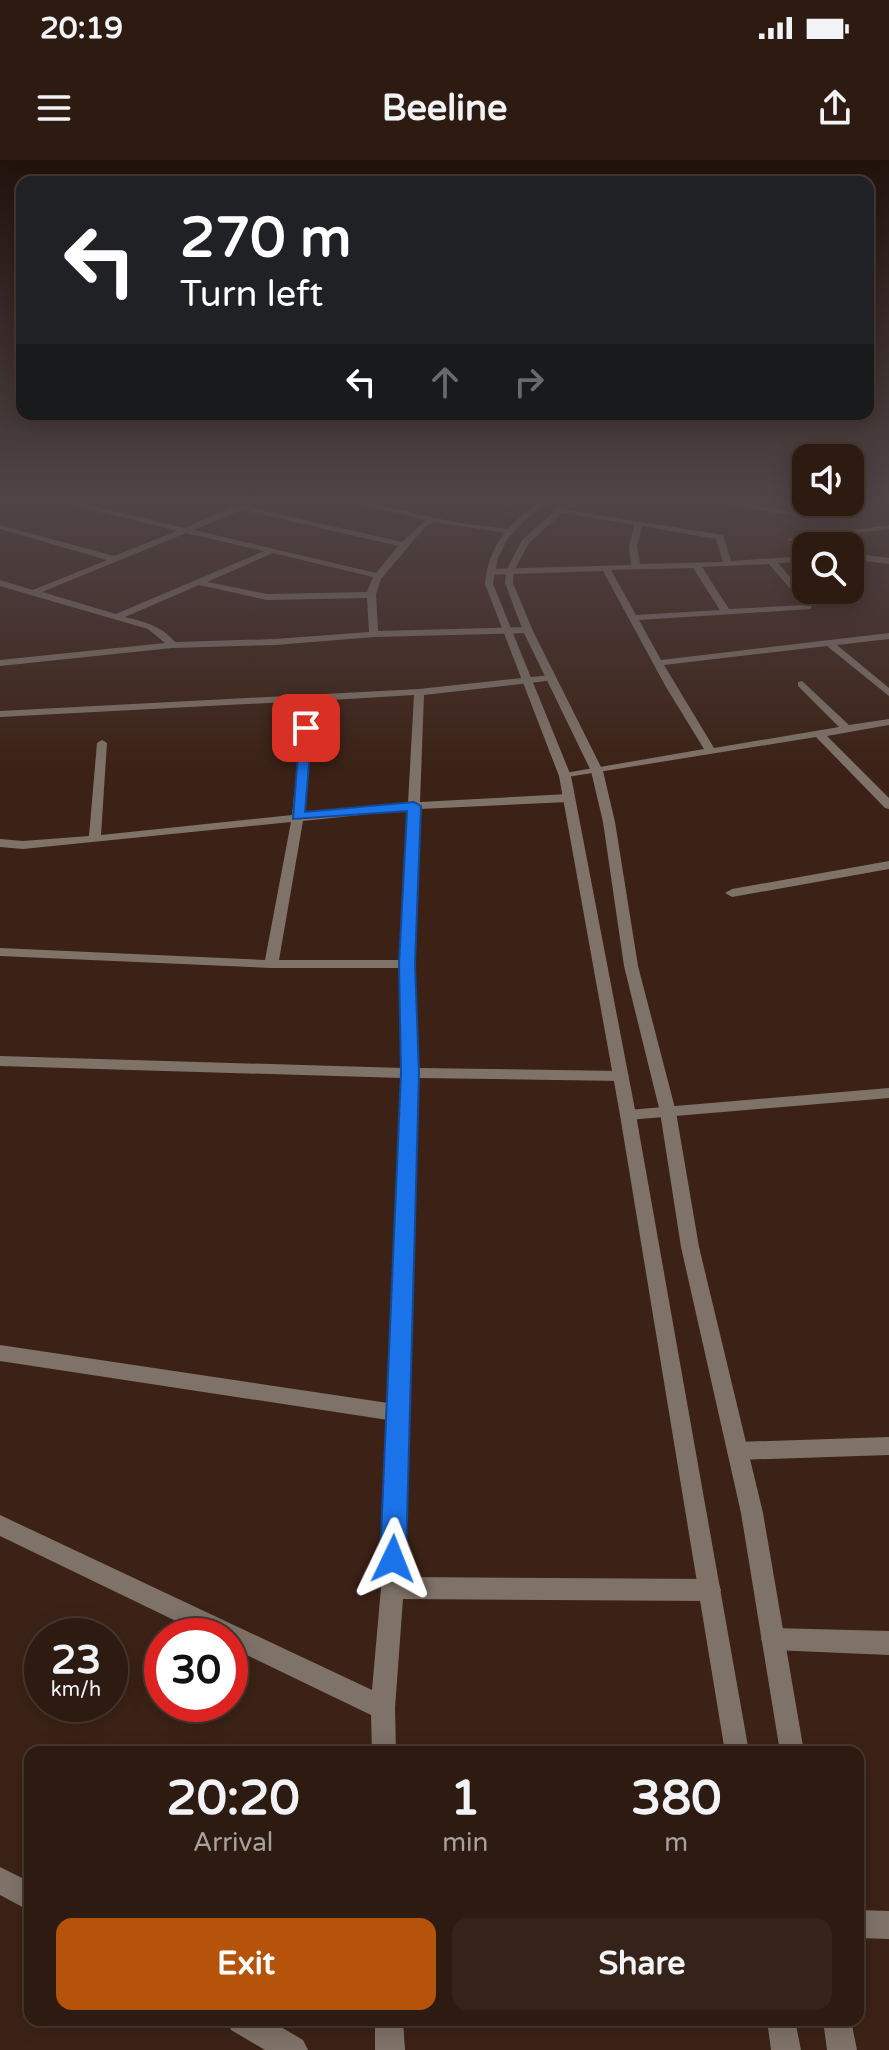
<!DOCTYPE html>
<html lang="en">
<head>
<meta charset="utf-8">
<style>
  :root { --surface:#2d1a10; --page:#352319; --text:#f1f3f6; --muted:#a7a19f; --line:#483830; --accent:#b45309 }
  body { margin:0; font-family:"Varela Round",sans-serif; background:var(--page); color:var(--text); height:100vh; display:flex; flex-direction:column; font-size:30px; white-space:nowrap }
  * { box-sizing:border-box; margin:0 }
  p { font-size:26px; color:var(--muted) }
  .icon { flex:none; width:44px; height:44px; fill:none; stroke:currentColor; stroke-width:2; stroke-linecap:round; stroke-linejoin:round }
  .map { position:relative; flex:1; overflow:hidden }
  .side { position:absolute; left:24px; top:1586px; width:840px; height:280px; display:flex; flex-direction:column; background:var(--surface); border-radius:16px; box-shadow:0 4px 20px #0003,0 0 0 2px var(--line) }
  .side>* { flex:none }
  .banner { position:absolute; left:16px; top:16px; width:858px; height:244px; border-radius:16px; box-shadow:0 4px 20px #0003,0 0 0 2px var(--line); background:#202124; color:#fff; overflow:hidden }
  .fabs { position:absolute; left:792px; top:284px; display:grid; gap:16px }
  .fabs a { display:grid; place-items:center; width:72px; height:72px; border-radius:16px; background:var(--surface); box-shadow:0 4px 20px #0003,0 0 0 2px var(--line); font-size:40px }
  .speed { position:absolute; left:24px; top:1458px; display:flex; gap:16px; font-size:40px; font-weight:700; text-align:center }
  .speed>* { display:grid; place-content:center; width:104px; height:104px; border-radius:50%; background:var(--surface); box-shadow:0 4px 20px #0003,0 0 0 2px var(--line); line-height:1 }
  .speed small { font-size:20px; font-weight:400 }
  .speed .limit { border:12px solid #d22; background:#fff; color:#111 }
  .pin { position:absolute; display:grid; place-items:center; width:68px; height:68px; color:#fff; margin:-34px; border-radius:16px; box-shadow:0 4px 12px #0006 }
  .me { position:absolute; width:88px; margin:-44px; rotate:2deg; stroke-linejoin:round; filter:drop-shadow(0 0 6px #0008) }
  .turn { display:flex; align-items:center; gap:28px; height:168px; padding:0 32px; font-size:36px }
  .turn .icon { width:104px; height:104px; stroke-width:2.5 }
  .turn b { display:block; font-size:56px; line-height:68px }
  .lanes { display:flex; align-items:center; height:76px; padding:0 32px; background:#0003; justify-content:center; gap:40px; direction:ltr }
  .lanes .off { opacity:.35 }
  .eta { display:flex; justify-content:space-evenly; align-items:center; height:136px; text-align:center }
  .eta b { font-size:48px; font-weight:700; line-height:56px }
  .cta { display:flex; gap:16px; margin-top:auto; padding:16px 32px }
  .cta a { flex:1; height:92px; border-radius:16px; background:var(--accent); color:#fff; font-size:32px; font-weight:700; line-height:92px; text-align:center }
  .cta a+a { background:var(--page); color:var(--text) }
  .status { display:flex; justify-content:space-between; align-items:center; height:56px; padding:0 40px; background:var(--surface); direction:ltr }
  .status svg { height:22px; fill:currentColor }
  header { display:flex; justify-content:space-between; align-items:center; height:104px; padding:0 32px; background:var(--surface); font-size:36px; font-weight:700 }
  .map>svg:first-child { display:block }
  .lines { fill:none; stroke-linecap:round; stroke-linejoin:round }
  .minor { fill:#7f7369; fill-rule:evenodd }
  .tertiary { fill:#7f7369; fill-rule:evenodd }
  .route { fill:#1a73e8; stroke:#114b97; stroke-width:2 }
</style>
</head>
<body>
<div class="status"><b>20:19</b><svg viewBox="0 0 49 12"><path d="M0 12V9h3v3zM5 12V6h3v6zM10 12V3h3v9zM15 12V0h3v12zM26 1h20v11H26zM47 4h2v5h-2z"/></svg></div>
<header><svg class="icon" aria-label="menu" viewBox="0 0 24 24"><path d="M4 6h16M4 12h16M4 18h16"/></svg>Beeline<svg class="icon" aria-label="share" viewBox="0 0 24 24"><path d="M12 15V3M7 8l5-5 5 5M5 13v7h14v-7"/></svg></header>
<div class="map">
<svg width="889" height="1890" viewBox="0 0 889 1890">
  <rect width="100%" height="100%" fill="#3c2216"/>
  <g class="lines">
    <g class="minor">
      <path d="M 70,344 L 84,344 L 185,368 L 235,345 L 254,344 L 249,347 L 402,382 L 426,360 L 359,344 L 373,344 L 459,363 L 509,369 L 506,373 L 434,362 L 425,367 L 381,419 L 376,434 L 378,471 L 528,467 L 533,470 L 528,473 L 374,477 L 275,485 L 172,488 L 0,506 L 0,500 L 165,483 L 148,469 L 0,426 L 0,420 L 33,430 L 107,400 L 0,369 L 0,365 L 114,396 L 177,371 ZM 242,350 L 398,386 L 376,413 L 194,370 ZM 186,373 L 264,391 L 116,454 L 42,432 ZM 273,393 L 373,417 L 367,432 L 267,434 L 207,422 ZM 199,425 L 267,440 L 367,438 L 369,472 L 275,479 L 175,482 C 162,466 145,462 125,457 Z"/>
      <path d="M 726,344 L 745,344 L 794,352 L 849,351 L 853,353 L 849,355 L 794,356 Z"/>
      <path d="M 555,348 L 723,375 L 731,401 L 806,396 L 806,402 L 778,403 L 812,442 L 811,449 L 639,460 L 661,500 L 889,473 L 889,479 L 837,485 L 889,528 L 889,536 L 827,486 L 664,505 L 714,588 L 839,567 L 798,526 L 798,522 L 802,521 L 849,565 L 889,559 L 889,565 L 827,576 L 889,638 L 889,649 L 885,648 L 816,577 L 561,618 L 559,616 L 565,613 L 704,589 L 666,527 L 603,411 L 490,415 L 486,412 L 490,409 L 631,405 L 629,386 L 634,365 L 558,352 ZM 642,366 L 716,379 L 723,402 L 640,404 L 637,386 ZM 769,404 L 804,445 L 729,449 L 702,407 ZM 693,408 L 720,450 L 636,455 L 611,410 Z"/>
      <path d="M 889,365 L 889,369 L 791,381 L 787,379 Z"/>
      <path d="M 850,393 L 889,398 L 889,404 L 850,399 Z"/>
      <path d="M 551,515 L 555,516 L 555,520 L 424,535 L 420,642 L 568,634 L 574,638 L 568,642 L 420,649 L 414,804 L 418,908 L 621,911 L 629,916 L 621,921 L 418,918 L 404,1417 L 710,1419 L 718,1422 L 721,1430 L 718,1438 L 710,1441 L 403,1439 L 395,1548 L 396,1592 L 372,1592 L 371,1555 L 230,1487 L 230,1476 L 207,1476 L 0,1376 L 0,1355 L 372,1530 L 381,1428 L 388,1260 L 0,1201 L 0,1185 L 388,1243 L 402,918 L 0,906 L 0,896 L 402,908 L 400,808 L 271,808 L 0,796 L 0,788 L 265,800 L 291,662 L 23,689 L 0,687 L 0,679 L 23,681 L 89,676 L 97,583 L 102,580 L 107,583 L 101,675 L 292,655 L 304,541 L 0,557 L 0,551 L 419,529 ZM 414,535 L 408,643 L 304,654 L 314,541 ZM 408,650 L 400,800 L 279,800 L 303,661 Z"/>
      <path d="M 889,701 L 889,709 L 732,737 L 725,733 L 732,729 Z"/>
      <path d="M 889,928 L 889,938 L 628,960 L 620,955 L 628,950 Z"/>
      <path d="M 889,1277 L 889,1295 L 737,1300 L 730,1297 L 727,1291 L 730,1285 L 737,1282 Z"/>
      <path d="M 773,1468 L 889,1471 L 889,1495 L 773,1490 L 765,1487 L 761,1479 L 765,1471 Z"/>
      <path d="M 0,1707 L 30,1722 L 30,1751 L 0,1735 Z"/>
      <path d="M 858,1750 L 889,1751 L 889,1779 L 858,1778 Z"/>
      <path d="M 227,1860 L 269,1860 L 303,1880 L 308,1890 L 265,1890 L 231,1870 Z"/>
      <path d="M 375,1860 L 403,1860 L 405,1890 L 375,1890 Z"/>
    </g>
    <g class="tertiary">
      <path d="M 537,344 L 546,344 L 524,361 L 508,378 L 498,398 L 493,424 L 571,616 L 636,955 L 749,1592 L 725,1592 L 620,955 L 559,616 L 485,424 C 488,388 507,364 537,344 Z"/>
      <path d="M 563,344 L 572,344 L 529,383 L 514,411 L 513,423 L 533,471 L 603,611 L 615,662 L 638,806 L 676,952 L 699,1087 L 763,1353 L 804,1592 L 780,1592 L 741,1353 L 681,1087 L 660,952 L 624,806 L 603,662 L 591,611 L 523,471 L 505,423 L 506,411 L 522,380 Z"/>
      <path d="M 767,1860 L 795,1860 L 801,1890 L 771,1890 Z"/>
      <path d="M 823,1860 L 851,1860 L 857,1890 L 827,1890 Z"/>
    </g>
  </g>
  <linearGradient id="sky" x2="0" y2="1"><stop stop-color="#21130c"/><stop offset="0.56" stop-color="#504447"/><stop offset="1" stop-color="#504447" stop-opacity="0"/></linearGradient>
  <rect width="889" height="609" fill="url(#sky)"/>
  <path class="route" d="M 306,564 L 312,568 L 305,652 L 414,642 L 421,646 L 415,804 L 419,913 L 406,1399 L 402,1407 L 393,1411 L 384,1407 L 380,1399 L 401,913 L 399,804 L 407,651 L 293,659 L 300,568 Z"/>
</svg>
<div class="fabs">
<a><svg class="icon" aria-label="sound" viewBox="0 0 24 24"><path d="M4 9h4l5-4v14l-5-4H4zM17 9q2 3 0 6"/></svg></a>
<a><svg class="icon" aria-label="search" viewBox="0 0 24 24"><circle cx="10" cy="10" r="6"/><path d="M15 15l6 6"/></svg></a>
</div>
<div class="speed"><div>23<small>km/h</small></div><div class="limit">30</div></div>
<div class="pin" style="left:306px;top:568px;background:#d93025"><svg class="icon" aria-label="arrive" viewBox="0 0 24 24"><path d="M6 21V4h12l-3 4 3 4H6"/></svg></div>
<svg class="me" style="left:393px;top:1399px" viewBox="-20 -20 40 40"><path d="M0-17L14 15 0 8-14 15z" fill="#1a73e8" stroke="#fff" stroke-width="4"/></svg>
<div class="banner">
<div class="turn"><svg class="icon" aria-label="left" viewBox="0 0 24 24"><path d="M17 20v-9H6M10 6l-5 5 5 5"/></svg><div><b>270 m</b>Turn left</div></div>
<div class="lanes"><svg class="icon" aria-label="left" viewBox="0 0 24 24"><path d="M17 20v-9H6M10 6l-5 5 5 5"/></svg><svg class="icon off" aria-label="ahead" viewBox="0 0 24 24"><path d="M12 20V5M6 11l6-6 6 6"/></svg><svg class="icon off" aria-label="right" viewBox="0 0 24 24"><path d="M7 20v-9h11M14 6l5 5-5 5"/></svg></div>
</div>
<section class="side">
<div class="eta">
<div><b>20:20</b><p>Arrival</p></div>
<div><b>1</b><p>min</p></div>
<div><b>380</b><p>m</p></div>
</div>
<div class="cta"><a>Exit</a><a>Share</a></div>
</section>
</div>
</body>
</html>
